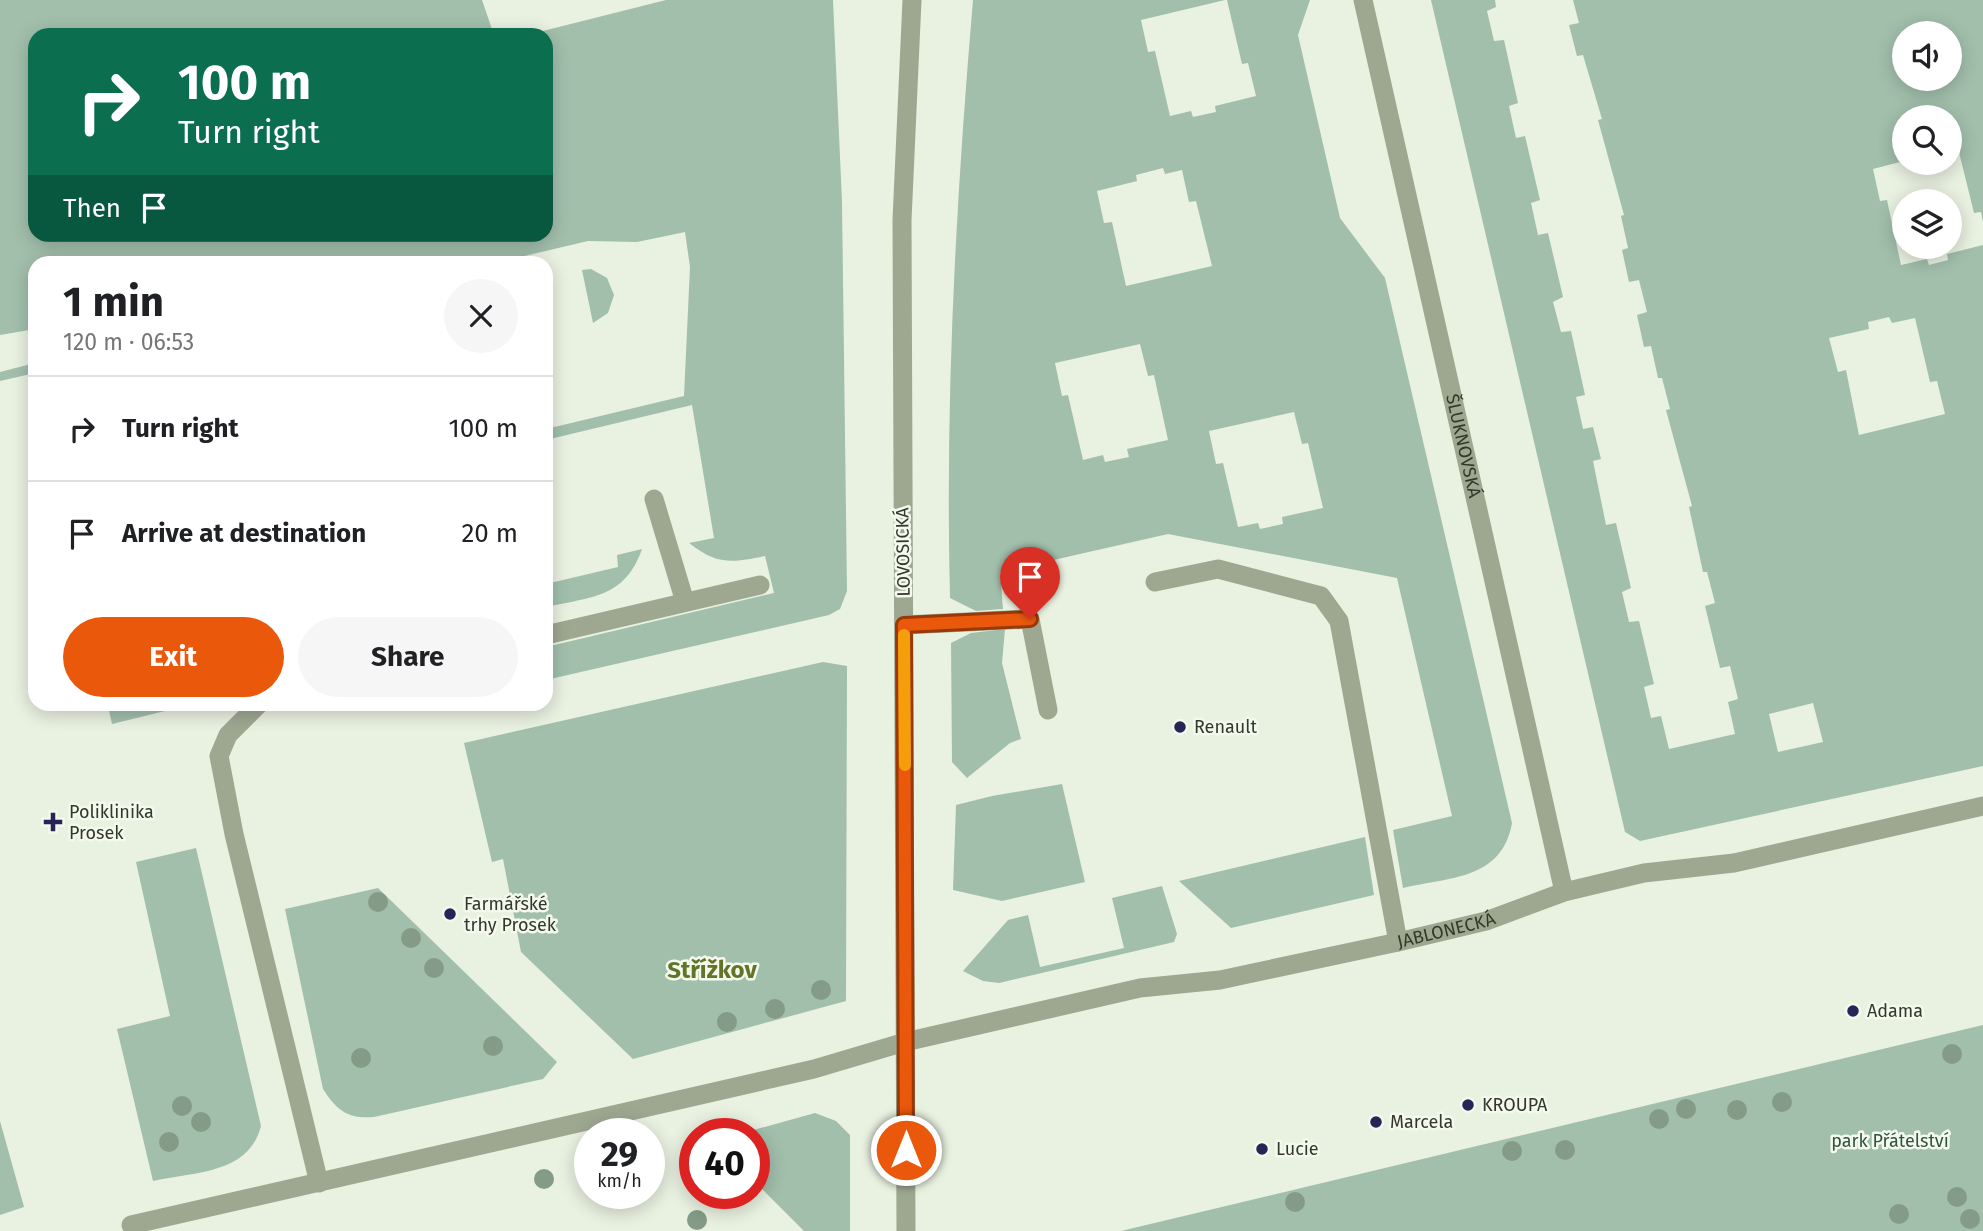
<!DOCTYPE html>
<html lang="en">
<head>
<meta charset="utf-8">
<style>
  :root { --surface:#fff; --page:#f6f6f6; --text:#202124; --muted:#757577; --line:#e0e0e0; --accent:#ea580c }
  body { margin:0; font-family:"Fira Sans",sans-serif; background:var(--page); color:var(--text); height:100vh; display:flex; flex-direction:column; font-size:26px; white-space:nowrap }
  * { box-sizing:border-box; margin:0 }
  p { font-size:23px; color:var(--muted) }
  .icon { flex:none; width:38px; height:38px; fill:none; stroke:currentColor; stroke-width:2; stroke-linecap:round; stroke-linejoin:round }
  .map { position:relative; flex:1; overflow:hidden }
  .details { position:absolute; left:28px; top:256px; width:525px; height:455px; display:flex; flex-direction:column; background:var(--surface); border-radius:21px; box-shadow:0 4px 18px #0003 }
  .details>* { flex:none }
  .hud { position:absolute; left:28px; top:28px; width:525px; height:214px; border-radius:21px; box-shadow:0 4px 18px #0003; background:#0b6e4f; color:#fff; overflow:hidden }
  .controls { position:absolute; left:1892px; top:21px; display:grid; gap:14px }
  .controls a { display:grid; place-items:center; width:70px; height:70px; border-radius:50%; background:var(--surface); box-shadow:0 4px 18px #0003; font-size:35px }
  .speed { position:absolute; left:574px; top:1118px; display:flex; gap:14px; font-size:35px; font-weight:700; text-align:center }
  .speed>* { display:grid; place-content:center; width:91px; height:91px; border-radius:50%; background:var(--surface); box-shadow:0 4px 18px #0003; line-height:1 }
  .speed small { font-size:18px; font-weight:400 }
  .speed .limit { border:10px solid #d22; background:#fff; color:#111 }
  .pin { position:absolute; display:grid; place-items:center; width:60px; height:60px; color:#fff; margin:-72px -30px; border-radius:50% 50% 50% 0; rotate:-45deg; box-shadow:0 0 7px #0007 }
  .pin .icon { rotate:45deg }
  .me { position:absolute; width:77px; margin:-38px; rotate:0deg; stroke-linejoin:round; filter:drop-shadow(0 0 5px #0008) }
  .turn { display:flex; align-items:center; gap:24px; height:147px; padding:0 35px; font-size:32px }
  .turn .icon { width:91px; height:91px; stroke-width:2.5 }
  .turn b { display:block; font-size:49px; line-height:60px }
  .then { display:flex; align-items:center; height:66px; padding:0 35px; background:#0003; gap:14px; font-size:26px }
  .round { display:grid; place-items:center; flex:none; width:74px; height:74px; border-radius:37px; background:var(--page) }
  .headline { display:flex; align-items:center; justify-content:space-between; height:119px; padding:0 35px }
  h1 { font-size:42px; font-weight:700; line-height:52px }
  .action { display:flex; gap:14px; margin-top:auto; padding:14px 35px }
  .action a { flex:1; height:80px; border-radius:42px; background:var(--accent); color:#fff; font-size:28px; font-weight:700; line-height:80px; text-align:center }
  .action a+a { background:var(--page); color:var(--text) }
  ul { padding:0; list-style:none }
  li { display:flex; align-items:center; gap:21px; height:105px; padding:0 35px; border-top:2px solid var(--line) }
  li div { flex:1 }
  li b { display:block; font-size:26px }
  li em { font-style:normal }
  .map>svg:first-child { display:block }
  .green { fill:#a2bfac; fill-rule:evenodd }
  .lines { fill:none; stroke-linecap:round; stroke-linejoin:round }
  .service { stroke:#9ea891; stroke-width:19 }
  .minor { stroke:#9ea891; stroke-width:19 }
  .tertiary { stroke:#9ea891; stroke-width:19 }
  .tree { fill:#849b87 }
  .route-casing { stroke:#983908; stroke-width:18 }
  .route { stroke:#ea580c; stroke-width:12 }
  .slow { stroke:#f59e0b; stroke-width:12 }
  .poi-dot { fill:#282556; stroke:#f3f9ed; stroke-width:2.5 }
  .labels { text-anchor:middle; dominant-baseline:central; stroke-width:5; stroke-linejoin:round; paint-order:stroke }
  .street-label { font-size:18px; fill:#34382b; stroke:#f3f9ed }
  .poi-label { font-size:18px; fill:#34382b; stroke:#f3f9ed; text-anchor:start }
  .park-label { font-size:18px; fill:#31543e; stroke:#f3f9ed }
  .district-label { font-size:24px; font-weight:bold; fill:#637429; stroke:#f3f9ed }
</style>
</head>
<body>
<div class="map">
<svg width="1983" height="1231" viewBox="0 0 1983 1231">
  <rect width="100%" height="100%" fill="#e9f1e1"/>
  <g class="green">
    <path d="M 0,0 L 482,0 L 494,35 L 35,35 L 35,234 L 546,234 L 546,35 L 527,35 L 666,0 L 833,0 L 842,202 L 847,591 L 840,609 L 829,615 L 546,680 L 546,647 L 774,593 L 765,556 C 731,563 717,565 689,543 L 714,538 L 692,405 L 546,440 L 546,429 L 684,396 L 690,267 L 685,232 L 637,242 L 588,241 L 499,262 L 35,262 L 35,329 L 0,335 Z"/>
    <path d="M 973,0 L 1225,0 L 1141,20 L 1148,52 L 1155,51 L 1170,116 L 1191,111 L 1193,117 L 1216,112 L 1215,106 L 1256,96 L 1248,63 L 1242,64 L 1227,0 L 1310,0 L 1298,35 L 1340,218 L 1385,278 L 1512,823 C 1502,880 1449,877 1403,888 L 1393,830 L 1452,816 L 1397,578 L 1168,534 L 1000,572 L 1003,609 L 976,611 L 950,598 C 945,398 956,199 973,0 ZM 1163,168 L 1165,174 L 1182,170 L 1189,202 L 1196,201 L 1212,266 L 1126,286 L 1112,222 L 1104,223 L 1097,191 L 1137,181 L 1136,175 ZM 1140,344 L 1148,376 L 1154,375 L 1168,440 L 1127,449 L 1129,457 L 1105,462 L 1103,455 L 1083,460 L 1068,395 L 1062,396 L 1055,363 ZM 1294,412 L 1302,444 L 1308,443 L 1323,508 L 1282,517 L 1283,524 L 1260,529 L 1258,523 L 1238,527 L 1223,463 L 1216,464 L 1209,431 Z"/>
    <path d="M 1431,0 L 1495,0 L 1496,7 L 1487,11 L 1494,41 L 1504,40 L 1518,103 L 1509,106 L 1516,138 L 1525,136 L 1540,200 L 1531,203 L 1538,235 L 1548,233 L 1563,297 L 1553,302 L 1561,332 L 1571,331 L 1585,395 L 1576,397 L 1583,429 L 1593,427 L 1601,459 L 1593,461 L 1606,525 L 1616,523 L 1631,588 L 1622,592 L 1629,622 L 1639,621 L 1654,684 L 1644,687 L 1651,718 L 1661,716 L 1669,749 L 1735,734 L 1728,702 L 1738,699 L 1730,666 L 1720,668 L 1705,606 L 1715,603 L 1707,572 L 1703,572 L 1689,507 L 1692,506 L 1666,410 L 1670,409 L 1662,378 L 1658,378 L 1651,346 L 1644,347 L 1637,315 L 1647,312 L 1639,280 L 1629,282 L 1622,250 L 1628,248 L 1621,216 L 1624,215 L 1598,120 L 1602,119 L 1583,55 L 1577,56 L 1569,25 L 1579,23 L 1573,0 L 1983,0 L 1983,222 L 1981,212 L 1974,213 L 1958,148 L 1950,150 L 1950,117 L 1904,117 L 1904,161 L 1873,169 L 1880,201 L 1887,200 L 1901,265 L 1927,259 L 1929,265 L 1948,260 L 1947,254 L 1983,245 L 1983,766 L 1640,841 L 1625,832 ZM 1904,33 L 1950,33 L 1950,79 L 1904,79 ZM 1889,317 L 1892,323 L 1915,318 L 1930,382 L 1937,381 L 1945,414 L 1859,435 L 1846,370 L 1838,372 L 1829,338 L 1869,329 L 1868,322 ZM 1813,703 L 1823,742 L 1778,752 L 1769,714 Z"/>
    <path d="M 591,269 L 607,278 L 614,295 L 608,313 L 593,323 L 582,270 Z"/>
    <path d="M 35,363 L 35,373 L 0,381 L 0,372 Z"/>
    <path d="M 642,549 C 625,598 591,597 546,607 L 546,584 L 618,567 L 617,555 Z"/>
    <path d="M 1005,629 L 1002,663 L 1021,739 L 1010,743 L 967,778 L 952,762 L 951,643 L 971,633 Z"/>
    <path d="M 823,662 L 847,666 L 846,1001 L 633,1059 L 521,952 L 503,859 L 492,862 L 464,743 Z"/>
    <path d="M 118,704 L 162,704 L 165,711 L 112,724 L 108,706 Z"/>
    <path d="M 1062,784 L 1085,882 L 1002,901 L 953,890 L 956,805 L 992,796 Z"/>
    <path d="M 1365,837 L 1374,895 L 1231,928 L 1179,881 Z"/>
    <path d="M 196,848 L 261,1126 C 249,1174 195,1172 153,1181 L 117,1029 L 170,1016 L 136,862 Z"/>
    <path d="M 1162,886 L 1177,934 L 1174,942 L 999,983 L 983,981 L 963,971 L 1008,920 L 1028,915 L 1040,967 L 1124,948 L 1112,898 Z"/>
    <path d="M 378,888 L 557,1062 L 543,1079 L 374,1117 C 348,1119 337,1111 323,1089 L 285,909 Z"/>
    <path d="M 1983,1025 L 1983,1231 L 1121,1231 Z"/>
    <path d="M 815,1113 L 836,1121 L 850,1135 L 850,1231 L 804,1231 L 754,1181 L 754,1134 L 739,1134 Z"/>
    <path d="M 0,1121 L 24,1207 L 0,1215 Z"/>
  </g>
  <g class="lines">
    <g class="service">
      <path d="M 654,499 L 685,602"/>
      <path d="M 1155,582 L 1218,569 L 1321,596 L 1339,621 L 1398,942"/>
      <path d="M 904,625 L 1030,619 L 1048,710"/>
      <path d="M 546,635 L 760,585"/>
      <path d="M 259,704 L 228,735 L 219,756 L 234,834 L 319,1183"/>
      <path d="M 131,1225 L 814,1069 L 905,1042"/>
    </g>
    <g class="minor">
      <path id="s1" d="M 1363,0 L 1564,892"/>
      <path id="s2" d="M 905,1042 L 1140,988 L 1220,980 L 1398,942 L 1486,921 L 1564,892 L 1644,873 L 1734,863 L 1983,806"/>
    </g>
    <path class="tertiary" d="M 906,1231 L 902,220 L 912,0"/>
  </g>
  <g class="tree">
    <circle cx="378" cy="902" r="10"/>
    <circle cx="411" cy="938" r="10"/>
    <circle cx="434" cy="968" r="10"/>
    <circle cx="821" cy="990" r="10"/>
    <circle cx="775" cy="1009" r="10"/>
    <circle cx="727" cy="1022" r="10"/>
    <circle cx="493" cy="1046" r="10"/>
    <circle cx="1952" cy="1054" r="10"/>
    <circle cx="361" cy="1058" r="10"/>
    <circle cx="1782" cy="1102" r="10"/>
    <circle cx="182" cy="1106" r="10"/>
    <circle cx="1686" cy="1109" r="10"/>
    <circle cx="1737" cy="1110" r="10"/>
    <circle cx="1659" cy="1119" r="10"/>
    <circle cx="201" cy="1122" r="10"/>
    <circle cx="169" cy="1142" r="10"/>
    <circle cx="1565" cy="1150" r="10"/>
    <circle cx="1512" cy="1151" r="10"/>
    <circle cx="544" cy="1179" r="10"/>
    <circle cx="1957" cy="1197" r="10"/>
    <circle cx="1295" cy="1202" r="10"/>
    <circle cx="1899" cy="1214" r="10"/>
    <circle cx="1970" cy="1219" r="10"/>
    <circle cx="697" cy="1220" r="10"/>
  </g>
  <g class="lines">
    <g class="route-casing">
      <path id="route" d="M 906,1150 L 904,625 L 1030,619"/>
    </g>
    <use href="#route" class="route"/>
    <path class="slow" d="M 904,635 L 905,765"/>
  </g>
  <g class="poi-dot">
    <circle cx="1180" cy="727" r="7"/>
    <path d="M49.5 811.5h7v7h7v7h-7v7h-7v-7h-7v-7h7z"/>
    <circle cx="450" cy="914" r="7"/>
    <circle cx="1853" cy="1011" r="7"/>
    <circle cx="1468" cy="1105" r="7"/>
    <circle cx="1376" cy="1122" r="7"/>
    <circle cx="1262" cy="1149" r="7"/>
  </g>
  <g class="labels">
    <g class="street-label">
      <text stroke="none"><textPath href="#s1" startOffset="457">ŠLUKNOVSKÁ</textPath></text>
      <text transform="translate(903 552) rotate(-91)">LOVOSICKÁ</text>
      <text stroke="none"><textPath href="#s2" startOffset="553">JABLONECKÁ</textPath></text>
    </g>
    <g class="poi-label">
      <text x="1194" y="727">Renault</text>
      <text x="69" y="812">Poliklinika<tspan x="69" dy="21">Prosek</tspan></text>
      <text x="464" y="904">Farmářské<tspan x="464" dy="21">trhy Prosek</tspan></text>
      <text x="1867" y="1011">Adama</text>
      <text x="1482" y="1105">KROUPA</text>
      <text x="1390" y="1122">Marcela</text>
      <text x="1276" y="1149">Lucie</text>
    </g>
    <g class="park-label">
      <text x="1890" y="1141">park Přátelství</text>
    </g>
    <g class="district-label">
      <text x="712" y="970">Střížkov</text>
    </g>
  </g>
</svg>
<div class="controls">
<a><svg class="icon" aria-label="sound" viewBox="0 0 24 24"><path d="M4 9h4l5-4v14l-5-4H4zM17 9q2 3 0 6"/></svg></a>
<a><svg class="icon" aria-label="search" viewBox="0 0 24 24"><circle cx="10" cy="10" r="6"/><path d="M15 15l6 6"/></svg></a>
<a><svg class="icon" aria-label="layers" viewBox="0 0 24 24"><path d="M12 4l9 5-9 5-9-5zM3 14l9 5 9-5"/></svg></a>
</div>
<div class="speed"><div>29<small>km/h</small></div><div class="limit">40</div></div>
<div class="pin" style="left:1030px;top:619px;background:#d93025"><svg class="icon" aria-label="arrive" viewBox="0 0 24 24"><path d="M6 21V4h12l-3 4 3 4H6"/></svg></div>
<svg class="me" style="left:906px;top:1150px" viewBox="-20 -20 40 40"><circle r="17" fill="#ea580c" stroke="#fff" stroke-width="3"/><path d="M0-11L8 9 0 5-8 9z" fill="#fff"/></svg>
<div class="hud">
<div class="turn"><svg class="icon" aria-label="right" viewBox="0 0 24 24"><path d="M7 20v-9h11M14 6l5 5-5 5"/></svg><div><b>100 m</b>Turn right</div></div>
<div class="then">Then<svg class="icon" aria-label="arrive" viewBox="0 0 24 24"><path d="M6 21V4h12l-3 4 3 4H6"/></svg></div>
</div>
<section class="details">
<div class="headline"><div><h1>1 min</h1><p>120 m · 06:53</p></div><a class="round"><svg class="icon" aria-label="close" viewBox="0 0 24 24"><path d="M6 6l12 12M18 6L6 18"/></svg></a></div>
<ul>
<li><svg class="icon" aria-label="right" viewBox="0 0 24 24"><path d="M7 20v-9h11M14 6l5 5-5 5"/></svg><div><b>Turn right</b></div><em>100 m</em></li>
<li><svg class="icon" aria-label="arrive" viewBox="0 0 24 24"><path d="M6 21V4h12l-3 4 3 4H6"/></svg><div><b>Arrive at destination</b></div><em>20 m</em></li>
</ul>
<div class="action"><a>Exit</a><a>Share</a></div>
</section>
</div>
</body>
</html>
